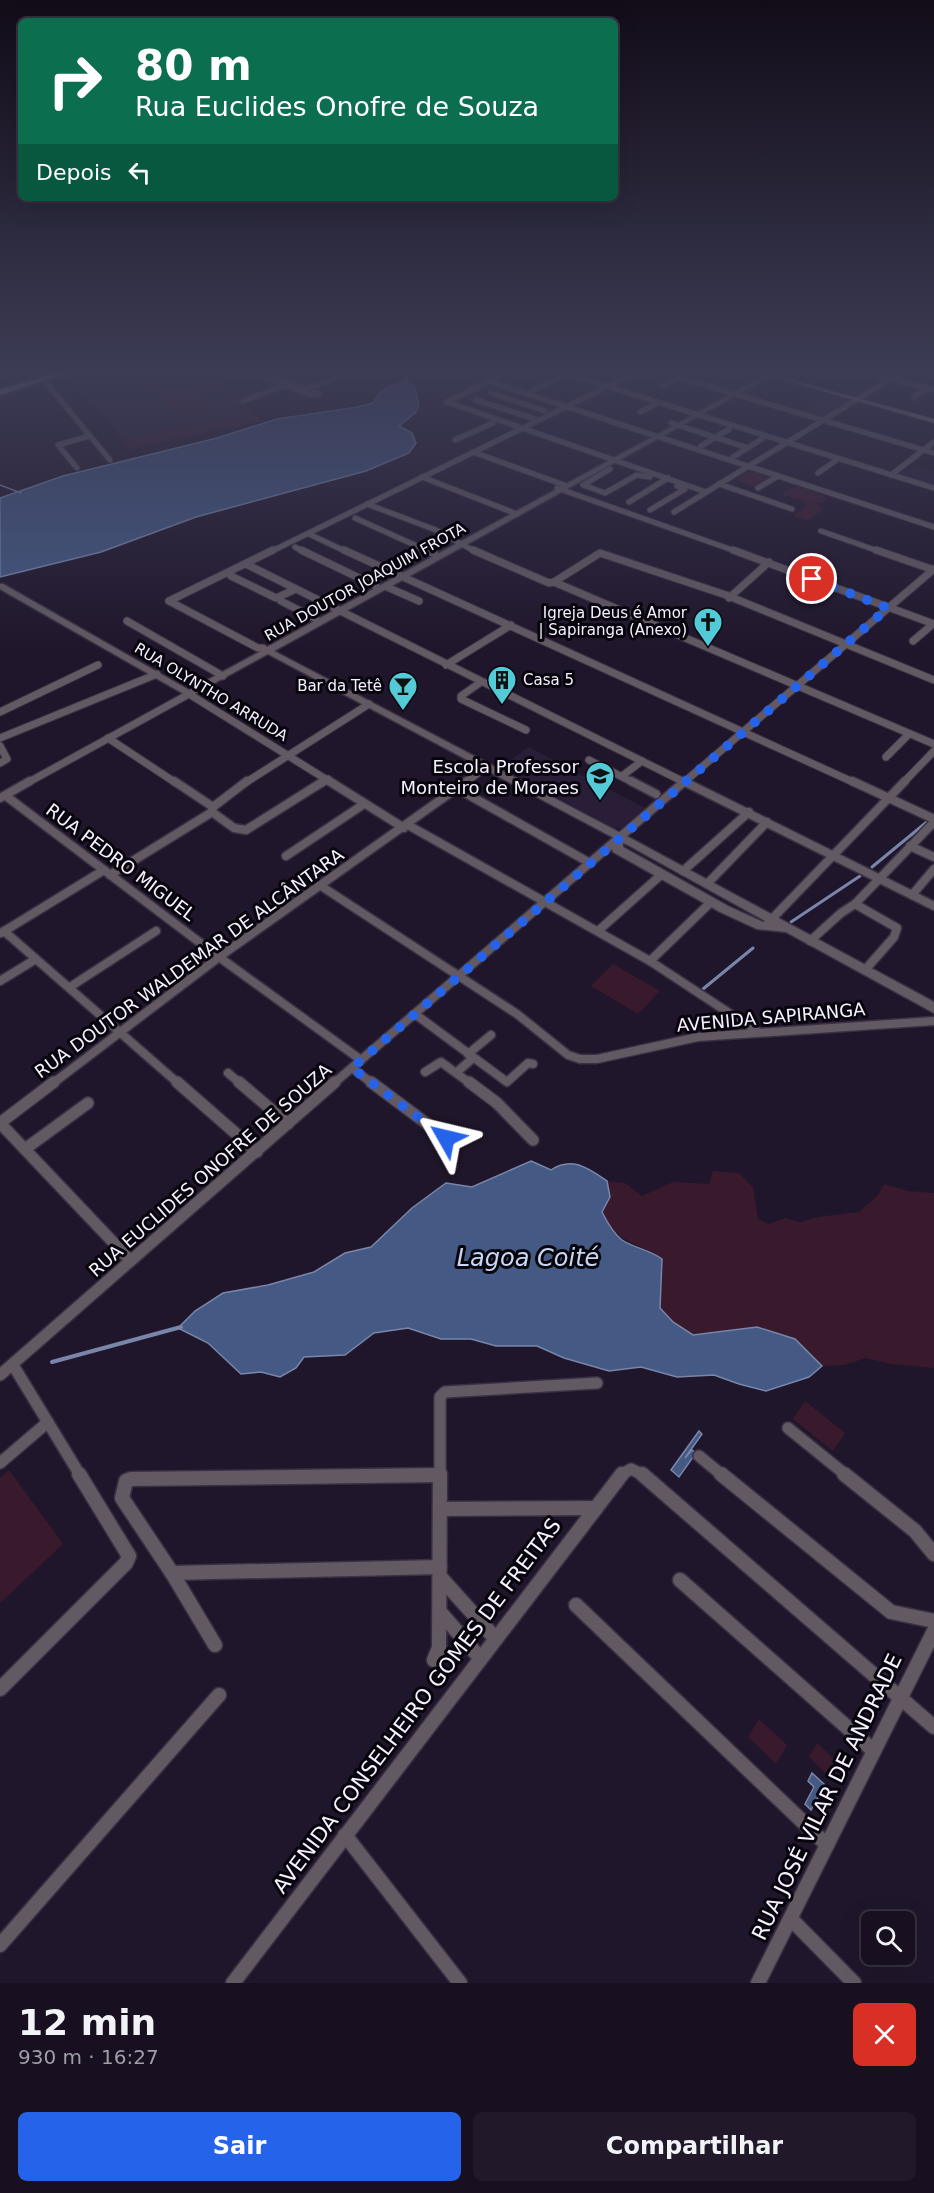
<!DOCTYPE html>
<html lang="pt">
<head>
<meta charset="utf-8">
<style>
  :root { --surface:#181020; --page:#211929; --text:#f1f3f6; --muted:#9f9da5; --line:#36303e; --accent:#2563eb }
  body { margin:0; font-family:"DejaVu Sans",sans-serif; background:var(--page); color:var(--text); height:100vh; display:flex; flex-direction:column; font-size:22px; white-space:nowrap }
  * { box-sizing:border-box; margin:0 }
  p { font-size:20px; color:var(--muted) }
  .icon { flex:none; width:33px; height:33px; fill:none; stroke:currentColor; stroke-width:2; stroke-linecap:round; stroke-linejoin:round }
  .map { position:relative; height:1983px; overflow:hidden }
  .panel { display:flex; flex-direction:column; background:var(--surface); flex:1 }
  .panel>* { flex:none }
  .hud { position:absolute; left:18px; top:18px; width:600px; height:183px; border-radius:9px; box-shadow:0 6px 24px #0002,0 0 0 2px var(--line); background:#0b6e4f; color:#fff; overflow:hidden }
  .controls { position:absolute; left:861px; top:1911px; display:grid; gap:12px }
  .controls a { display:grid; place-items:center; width:54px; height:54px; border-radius:9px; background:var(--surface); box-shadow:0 6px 24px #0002,0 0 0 2px var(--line); font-size:30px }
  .pin { position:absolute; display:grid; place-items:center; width:51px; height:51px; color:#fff; margin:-26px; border:3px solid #fff; border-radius:50%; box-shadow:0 2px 6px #0007 }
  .me { position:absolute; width:66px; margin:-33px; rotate:307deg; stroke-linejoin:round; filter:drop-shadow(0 0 4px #0008) }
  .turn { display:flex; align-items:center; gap:21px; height:126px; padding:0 18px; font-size:27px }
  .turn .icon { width:78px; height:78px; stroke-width:2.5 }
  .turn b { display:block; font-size:42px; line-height:51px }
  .then { display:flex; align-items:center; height:57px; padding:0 18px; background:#0003; gap:12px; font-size:22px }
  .round { display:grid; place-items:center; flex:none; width:63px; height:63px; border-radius:9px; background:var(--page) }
  .head { display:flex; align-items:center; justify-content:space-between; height:102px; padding:0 18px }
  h1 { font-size:36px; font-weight:600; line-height:45px }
  .primary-button { display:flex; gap:12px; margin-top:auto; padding:12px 18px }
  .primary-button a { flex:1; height:69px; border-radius:9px; background:var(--accent); color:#fff; font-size:24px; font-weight:600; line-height:69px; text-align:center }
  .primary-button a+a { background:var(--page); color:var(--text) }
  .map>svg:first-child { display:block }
  .built { fill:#2a1d38 }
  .green { fill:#39192c }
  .water { fill:#445984; stroke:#7986a9; stroke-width:1.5 }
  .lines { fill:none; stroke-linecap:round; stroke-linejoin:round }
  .stream-far2 { stroke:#7986a9; stroke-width:1.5 }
  .stream-far1 { stroke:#7986a9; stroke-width:3 }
  .stream { stroke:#7986a9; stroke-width:4 }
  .minor-far4-casing { stroke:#3a3044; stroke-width:7 }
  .minor-far3-casing { stroke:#3a3044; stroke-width:9 }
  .minor-far2-casing { stroke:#3a3044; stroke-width:11 }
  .minor-far1-casing { stroke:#3a3044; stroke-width:14 }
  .minor-casing { stroke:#3a3044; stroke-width:17 }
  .tertiary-casing { stroke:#3a3044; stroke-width:3 }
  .secondary-casing { stroke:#3a3044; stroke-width:2 }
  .trunk-casing { stroke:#3a3044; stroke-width:4 }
  .minor-far4 { stroke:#625962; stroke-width:5 }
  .minor-far3 { stroke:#625962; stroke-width:7 }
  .minor-far2 { stroke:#625962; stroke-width:8 }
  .minor-far1 { stroke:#625962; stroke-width:11 }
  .minor { stroke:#625962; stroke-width:14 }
  .tertiary { fill:#625962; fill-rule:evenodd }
  .secondary { fill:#8b7c8b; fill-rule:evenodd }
  .trunk { fill:#b8a4ba; fill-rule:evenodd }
  .route { stroke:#2563eb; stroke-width:10; stroke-dasharray:0 18 }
  .labels { text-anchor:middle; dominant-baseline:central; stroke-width:6; stroke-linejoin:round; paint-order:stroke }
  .far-street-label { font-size:15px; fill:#f6f0ff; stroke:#08050d }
  .far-poi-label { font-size:15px; fill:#f6f0ff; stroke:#08050d; text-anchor:end }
  .poi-label { font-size:18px; fill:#f6f0ff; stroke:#08050d; text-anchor:end }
  .street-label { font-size:18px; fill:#f6f0ff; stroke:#08050d }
  .near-street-label { font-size:21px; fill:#f6f0ff; stroke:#08050d }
  .near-water-label { font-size:24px; font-style:italic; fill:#c8d6f3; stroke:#08050d }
</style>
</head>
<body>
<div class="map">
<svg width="934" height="1983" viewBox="0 0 934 1983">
  <rect width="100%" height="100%" fill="#20162b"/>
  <g class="built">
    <path d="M 84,373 L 213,373 L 261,421 L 135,448 L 136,450 L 131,451 L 73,376 Z"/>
    <path d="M 815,389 L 849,399 L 851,400 L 838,405 L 839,407 L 823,417 L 802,412 L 817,403 L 800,398 Z"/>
    <path d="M 915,465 L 934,471 L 934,483 L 928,484 L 901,475 L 899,472 L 904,472 Z"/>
    <path d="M 529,747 L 566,767 L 645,808 L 621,828 L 614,828 L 501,767 Z"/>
  </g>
  <g class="green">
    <path d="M 139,373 L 213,373 L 261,421 L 135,448 L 136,450 L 131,451 L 92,401 L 96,401 L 122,437 L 131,436 L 133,438 L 248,414 L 223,390 L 200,394 L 214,408 L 224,408 L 182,416 L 184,419 L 180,420 Z"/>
    <path d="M 751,470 L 771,477 L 755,487 L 735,480 Z"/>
    <path d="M 800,487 L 826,497 L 825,502 L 814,502 L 824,509 L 808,520 L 793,516 L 806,507 L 805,502 L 782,494 L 790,488 Z"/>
    <path d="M 613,964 L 660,991 L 638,1014 L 591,986 Z"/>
    <path d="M 713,1171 L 739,1173 L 753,1187 L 758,1219 L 769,1224 L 785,1218 L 800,1222 L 818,1217 L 859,1212 L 878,1195 L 884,1184 L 908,1191 L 934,1193 L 934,1368 L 891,1364 L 866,1358 L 844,1365 L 822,1366 L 795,1339 L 722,1333 L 693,1335 L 673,1322 L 660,1308 L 660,1284 L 653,1252 C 626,1241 616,1238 602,1212 L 610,1197 L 607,1181 L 625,1183 L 642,1196 L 673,1182 L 709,1184 Z"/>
    <path d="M 805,1401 L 845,1433 L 833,1451 L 793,1419 Z"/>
    <path d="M 9,1470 L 63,1544 L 0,1603 L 0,1478 Z"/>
    <path d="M 759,1719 L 787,1745 L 776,1764 L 748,1737 Z"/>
    <path d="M 817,1743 L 841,1766 L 833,1780 L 809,1757 Z"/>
  </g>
  <g class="water">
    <path d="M 407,379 L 415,388 L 419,406 L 415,413 L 399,426 L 412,433 L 416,443 L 409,453 L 366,471 L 196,517 L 101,552 L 0,577 L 0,498 L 63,476 L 217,438 L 277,419 L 358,407 L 373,403 L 381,391 Z"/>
    <path d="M 531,1161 L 551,1170 C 572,1156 588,1168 607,1181 L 610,1197 L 602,1212 C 607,1222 613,1233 622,1240 C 634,1248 650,1250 662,1259 L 660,1308 L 673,1322 L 693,1335 L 757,1327 L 795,1339 L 822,1366 L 809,1377 L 766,1391 L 739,1384 L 714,1375 L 677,1377 L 641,1367 L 609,1371 L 564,1358 L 537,1346 L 496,1346 L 471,1339 L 441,1339 L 408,1328 L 374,1333 L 345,1355 L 304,1357 L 296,1368 L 280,1377 L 261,1372 L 241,1374 L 208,1343 L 178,1328 L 195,1311 L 223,1293 L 268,1285 L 314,1272 L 345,1253 L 371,1247 L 412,1208 L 446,1183 L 472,1187 Z"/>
    <path d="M 699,1431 L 702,1434 L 685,1458 L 692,1450 L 696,1453 L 679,1477 L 671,1470 Z"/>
    <path d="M 812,1773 L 825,1785 L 811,1810 L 805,1804 L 814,1787 L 808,1781 Z"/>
  </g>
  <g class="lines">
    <g class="stream-far2">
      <path d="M 404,381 L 409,373"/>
      <path d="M 0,485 L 21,493"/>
    </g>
    <g class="stream-far1">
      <path d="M 872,867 L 928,821"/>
      <path d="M 791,922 L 860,876"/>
      <path d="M 703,989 L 753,948"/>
    </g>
    <path class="stream" d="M 52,1362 L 181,1327"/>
    <g class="minor-far4-casing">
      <g id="minor-far4">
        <path d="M 253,373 L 312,395 L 319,394 L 263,373"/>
        <path d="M 361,373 L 370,376"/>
        <path d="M 564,373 L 934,488"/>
        <path d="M 664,373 L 934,453"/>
        <path d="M 872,373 L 934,390"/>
        <path d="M 43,379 L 110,460"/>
        <path d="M 488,381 L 934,527"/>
        <path d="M 662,386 L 679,377"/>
        <path d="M 311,387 L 347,373"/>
        <path d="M 531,391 L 569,373"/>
        <path d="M 491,393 L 545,411"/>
        <path d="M 914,397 L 927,388"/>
        <path d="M 476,400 L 538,420"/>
        <path d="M 243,401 L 286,385"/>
        <path d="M 447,402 L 706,492"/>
        <path d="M 447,402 L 506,373"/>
        <path d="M 640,412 L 658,403"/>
        <path d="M 671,423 L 748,448"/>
        <path d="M 458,438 L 455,440 L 493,423"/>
        <path d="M 701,446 L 729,429"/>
        <path d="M 473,452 L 567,486"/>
        <path d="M 733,457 L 762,439"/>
        <path d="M 77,468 L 58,445 L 89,436"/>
        <path d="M 610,469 L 583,485 L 605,493 L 637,475 L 650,477"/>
        <path d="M 818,473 L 838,459"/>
        <path d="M 891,475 L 934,442"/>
        <path d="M 422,477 L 517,514"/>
        <path d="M 719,484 L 792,509"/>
        <path d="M 557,488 L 738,552"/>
        <path d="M 758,488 L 778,476"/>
        <path d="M 629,502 L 668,478"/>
        <path d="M 367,504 L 436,530 L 476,552"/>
        <path d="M 650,510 L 685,489 L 677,486"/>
        <path d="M 674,512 L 900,373"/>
        <path d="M 355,518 L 430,552"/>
        <path d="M 821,531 L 881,552"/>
        <path d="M 309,534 L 347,552"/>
        <path d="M 295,547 L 304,552"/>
        <path d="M 270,552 L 635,373"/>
      </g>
    </g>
    <g class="minor-far3-casing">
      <g id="minor-far3">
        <path d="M 301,550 L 376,586"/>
        <path d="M 344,550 L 855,783"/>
        <path d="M 426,550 L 435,554"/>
        <path d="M 473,550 L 549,583 L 554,582 L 934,744"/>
        <path d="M 733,550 L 934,624"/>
        <path d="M 876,550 L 934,570"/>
        <path d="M 246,564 L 686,783"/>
        <path d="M 231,576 L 276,598 L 296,589"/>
        <path d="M 554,582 L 600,553 L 726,595 L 934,680"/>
        <path d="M 387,587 L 419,601"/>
        <path d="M 729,598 L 769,562"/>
        <path d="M 169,601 L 273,550"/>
        <path d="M 169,601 L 258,648 L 263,648"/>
        <path d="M 281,601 L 316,619"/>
        <path d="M 127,621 L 223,676"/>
        <path d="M 913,641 L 933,624"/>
        <path d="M 446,665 L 511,625"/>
        <path d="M 481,682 L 461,696 L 461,699 L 526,730"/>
        <path d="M 0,712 L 98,665"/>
        <path d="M 0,738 L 157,674"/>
        <path d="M 108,738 L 176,783"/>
        <path d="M 0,746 L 7,759 L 0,763"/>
        <path d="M 886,757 L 909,734"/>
        <path d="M 589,760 L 634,783"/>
        <path d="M 622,776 L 642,761"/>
        <path d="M 27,783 L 189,694 L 332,783"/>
        <path d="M 245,783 L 369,704"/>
        <path d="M 322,783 L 328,779"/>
        <path d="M 465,783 L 486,767"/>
        <path d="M 683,783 L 934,569"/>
        <path d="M 903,783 L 934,751"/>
      </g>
    </g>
    <g class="minor-far2-casing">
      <g id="minor-far2">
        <path d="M 174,781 L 213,807"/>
        <path d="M 329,781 L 404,828"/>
        <path d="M 631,781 L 656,794"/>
        <path d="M 683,781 L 934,906"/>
        <path d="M 852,781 L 934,819"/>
        <path d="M 458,789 L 590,863"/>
        <path d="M 6,796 L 219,957 L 361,1060"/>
        <path d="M 0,798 L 30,781"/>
        <path d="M 212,812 L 234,828 L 246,830 L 324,781"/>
        <path d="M 408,825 L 650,961 L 758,1032"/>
        <path d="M 910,846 L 934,857"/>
        <path d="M 286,856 L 364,804"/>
        <path d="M 683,871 L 749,812"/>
        <path d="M 110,875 L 212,812 L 213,807 L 247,781"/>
        <path d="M 707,884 L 767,822"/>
        <path d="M 321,886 L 517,1014 L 568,1055 L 580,1059 L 597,1059 L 698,1037 L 934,1021"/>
        <path d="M 912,895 L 934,869"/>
        <path d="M 855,904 L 897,928 L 894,937 L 865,970"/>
        <path d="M 767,924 L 905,781"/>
        <path d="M 4,931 L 179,1084"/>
        <path d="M 598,931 L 662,874"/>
        <path d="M 1,933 L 104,870"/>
        <path d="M 810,941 L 841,913 L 855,904 L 934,822"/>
        <path d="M 650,961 L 711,902"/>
        <path d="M 0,981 L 36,959"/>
        <path d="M 70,987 L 156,931"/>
        <path d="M 415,1014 L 507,1082 L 528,1063 L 533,1064"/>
        <path d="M 468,1054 L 491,1035"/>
        <path d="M 352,1068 L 373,1084"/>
        <path d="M 425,1072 L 441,1062 L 471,1084"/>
        <path d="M 457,1072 L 473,1058"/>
        <path d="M 228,1073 L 241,1084"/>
        <path d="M 52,1084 L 219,957 L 467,781"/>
        <path d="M 333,1084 L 685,781"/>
      </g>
    </g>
    <g class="minor-far1-casing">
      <g id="minor-far1">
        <path d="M 177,1082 L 257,1152"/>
        <path d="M 239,1082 L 288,1124"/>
        <path d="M 371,1082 L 446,1138"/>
        <path d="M 469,1082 L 497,1103 L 533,1140"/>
        <path d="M 0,1123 L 54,1082"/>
        <path d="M 0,1123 L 130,1260"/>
        <path d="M 25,1149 L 88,1103"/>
        <path d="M 13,1365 L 80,1475"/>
        <path d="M 0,1375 L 335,1082"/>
        <path d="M 788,1428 L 846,1475"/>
        <path d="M 699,1456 L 722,1475"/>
        <path d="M 0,1463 L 48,1422"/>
        <path d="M 433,1475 L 440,1475"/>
        <path d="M 440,1475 L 440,1397 L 445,1392 L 597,1383"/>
        <path d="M 621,1475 L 631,1469 L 643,1475"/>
      </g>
    </g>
    <g class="minor-casing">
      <g id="minor">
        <path d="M 642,1474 L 934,1727"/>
        <path d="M 721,1474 L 891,1612 L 934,1621"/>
        <path d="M 844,1474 L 915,1531 L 934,1554"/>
        <path d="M 440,1509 L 596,1508"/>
        <path d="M 172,1573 L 440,1567"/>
        <path d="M 441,1578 L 495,1638"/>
        <path d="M 680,1580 L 874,1751"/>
        <path d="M 576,1605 L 827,1845"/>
        <path d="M 440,1612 L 480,1658"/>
        <path d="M 215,1645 L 172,1573 L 122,1498 L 126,1481 L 131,1479 L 440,1475"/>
        <path d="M 434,1660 L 439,1648 L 440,1474"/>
        <path d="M 0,1689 L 126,1563 L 129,1556 L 79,1474"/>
        <path d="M 345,1835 L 460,1983"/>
        <path d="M 791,1919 L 854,1983"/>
        <path d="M 0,1945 L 219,1695"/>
        <path d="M 233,1983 L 622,1474"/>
        <path d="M 758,1983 L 934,1631"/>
      </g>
    </g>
    <g class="tertiary-casing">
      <path id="tertiary" d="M 768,374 L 773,375 L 274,651 L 634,840 L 934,1002 L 934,1013 L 786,932 L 757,929 L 720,912 L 613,852 L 612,849 L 614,838 L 268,654 L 189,697 L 0,589 L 0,584 L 3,584 L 189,690 L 261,651 L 261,647 L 267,647 ZM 623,843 L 626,844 L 769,923 L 763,922 L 728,906 L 623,847 Z"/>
    </g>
    <g class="secondary-casing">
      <path id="secondary" d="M 770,374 L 934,419 L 934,423 L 770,376 Z"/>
    </g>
    <g class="trunk-casing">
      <path id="trunk" d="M 57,373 L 69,373 L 0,395 L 0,389 Z"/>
    </g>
    <use href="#minor-far4" class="minor-far4"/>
    <use href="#minor-far3" class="minor-far3"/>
    <use href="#minor-far2" class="minor-far2"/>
    <use href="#minor-far1" class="minor-far1"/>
    <use href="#minor" class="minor"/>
    <use href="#tertiary" class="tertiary"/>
    <use href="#secondary" class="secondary"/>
    <use href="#trunk" class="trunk"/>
  </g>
  <linearGradient id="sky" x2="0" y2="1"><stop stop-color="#120c18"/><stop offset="0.57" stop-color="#3c3c55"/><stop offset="1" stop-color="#3c3c55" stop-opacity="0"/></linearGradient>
  <rect width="934" height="650" fill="url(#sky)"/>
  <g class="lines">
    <path class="route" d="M 446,1138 L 352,1068 L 888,608 L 812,579"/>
  </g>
  <defs>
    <g id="church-pin" transform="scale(1.5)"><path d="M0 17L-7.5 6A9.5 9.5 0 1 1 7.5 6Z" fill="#52cbd7" stroke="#08050d"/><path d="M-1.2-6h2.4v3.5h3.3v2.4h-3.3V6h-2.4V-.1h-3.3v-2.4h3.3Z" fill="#111"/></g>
    <g id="building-pin" transform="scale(1.5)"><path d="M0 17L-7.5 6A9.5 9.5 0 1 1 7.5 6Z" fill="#52cbd7" stroke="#08050d"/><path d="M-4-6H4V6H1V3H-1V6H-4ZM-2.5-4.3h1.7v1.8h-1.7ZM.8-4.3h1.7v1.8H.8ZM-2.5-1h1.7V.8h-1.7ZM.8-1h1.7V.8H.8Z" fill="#111"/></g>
    <g id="bar-pin" transform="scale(1.5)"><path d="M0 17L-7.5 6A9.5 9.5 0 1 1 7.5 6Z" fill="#52cbd7" stroke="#08050d"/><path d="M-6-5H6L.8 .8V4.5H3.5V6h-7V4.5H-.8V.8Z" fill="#111"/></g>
    <g id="school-pin" transform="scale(1.5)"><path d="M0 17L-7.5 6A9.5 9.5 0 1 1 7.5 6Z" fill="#52cbd7" stroke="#08050d"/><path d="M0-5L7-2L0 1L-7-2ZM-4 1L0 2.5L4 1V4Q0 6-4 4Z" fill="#111"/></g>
  </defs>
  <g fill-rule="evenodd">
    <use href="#church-pin" x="708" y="622"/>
    <use href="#building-pin" x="502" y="680"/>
    <use href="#bar-pin" x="403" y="686"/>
    <use href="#school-pin" x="600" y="776"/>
  </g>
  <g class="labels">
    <g class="far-street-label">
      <text transform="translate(365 582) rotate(-29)">RUA DOUTOR JOAQUIM FROTA</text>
      <text transform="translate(211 692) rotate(31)">RUA OLYNTHO ARRUDA</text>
    </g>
    <g class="far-poi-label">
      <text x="687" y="613">Igreja Deus é Amor<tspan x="687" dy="17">| Sapiranga (Anexo)</tspan></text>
      <text x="523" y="680" text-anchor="start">Casa 5</text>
      <text x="382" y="686">Bar da Tetê</text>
    </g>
    <g class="poi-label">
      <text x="579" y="766">Escola Professor<tspan x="579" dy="21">Monteiro de Moraes</tspan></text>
    </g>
    <g class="street-label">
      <text transform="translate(121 862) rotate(37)">RUA PEDRO MIGUEL</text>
      <text transform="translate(189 963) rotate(-36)">RUA DOUTOR WALDEMAR DE ALCÂNTARA</text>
      <text transform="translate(771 1017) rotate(-5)">AVENIDA SAPIRANGA</text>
      <text transform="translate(210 1170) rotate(-41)">RUA EUCLIDES ONOFRE DE SOUZA</text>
    </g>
    <g class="near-street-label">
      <text transform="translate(417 1706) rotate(-53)">AVENIDA CONSELHEIRO GOMES DE FREITAS</text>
      <text transform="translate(827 1797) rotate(-64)">RUA JOSÉ VILAR DE ANDRADE</text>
    </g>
    <g class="near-water-label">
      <text x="528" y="1258">Lagoa Coité</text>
    </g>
  </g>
</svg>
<div class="controls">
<a><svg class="icon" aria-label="search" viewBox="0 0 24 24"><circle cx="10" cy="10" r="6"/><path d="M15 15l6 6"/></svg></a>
</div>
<div class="pin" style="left:812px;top:579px;background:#d93025"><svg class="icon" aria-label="arrive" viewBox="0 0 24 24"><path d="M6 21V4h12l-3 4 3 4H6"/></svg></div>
<svg class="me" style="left:446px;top:1138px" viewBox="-20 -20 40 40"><path d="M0-17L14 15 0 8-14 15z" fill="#2563eb" stroke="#fff" stroke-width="4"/></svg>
<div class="hud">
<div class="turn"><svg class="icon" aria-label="right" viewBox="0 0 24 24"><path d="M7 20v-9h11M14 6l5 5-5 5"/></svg><div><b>80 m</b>Rua Euclides Onofre de Souza</div></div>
<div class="then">Depois<svg class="icon" aria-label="left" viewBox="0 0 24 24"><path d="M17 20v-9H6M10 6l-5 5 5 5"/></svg></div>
</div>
</div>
<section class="panel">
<div class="head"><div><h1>12 min</h1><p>930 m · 16:27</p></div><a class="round" style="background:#d93025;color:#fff"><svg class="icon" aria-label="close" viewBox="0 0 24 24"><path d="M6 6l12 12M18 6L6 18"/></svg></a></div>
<div class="primary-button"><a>Sair</a><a>Compartilhar</a></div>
</section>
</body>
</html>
